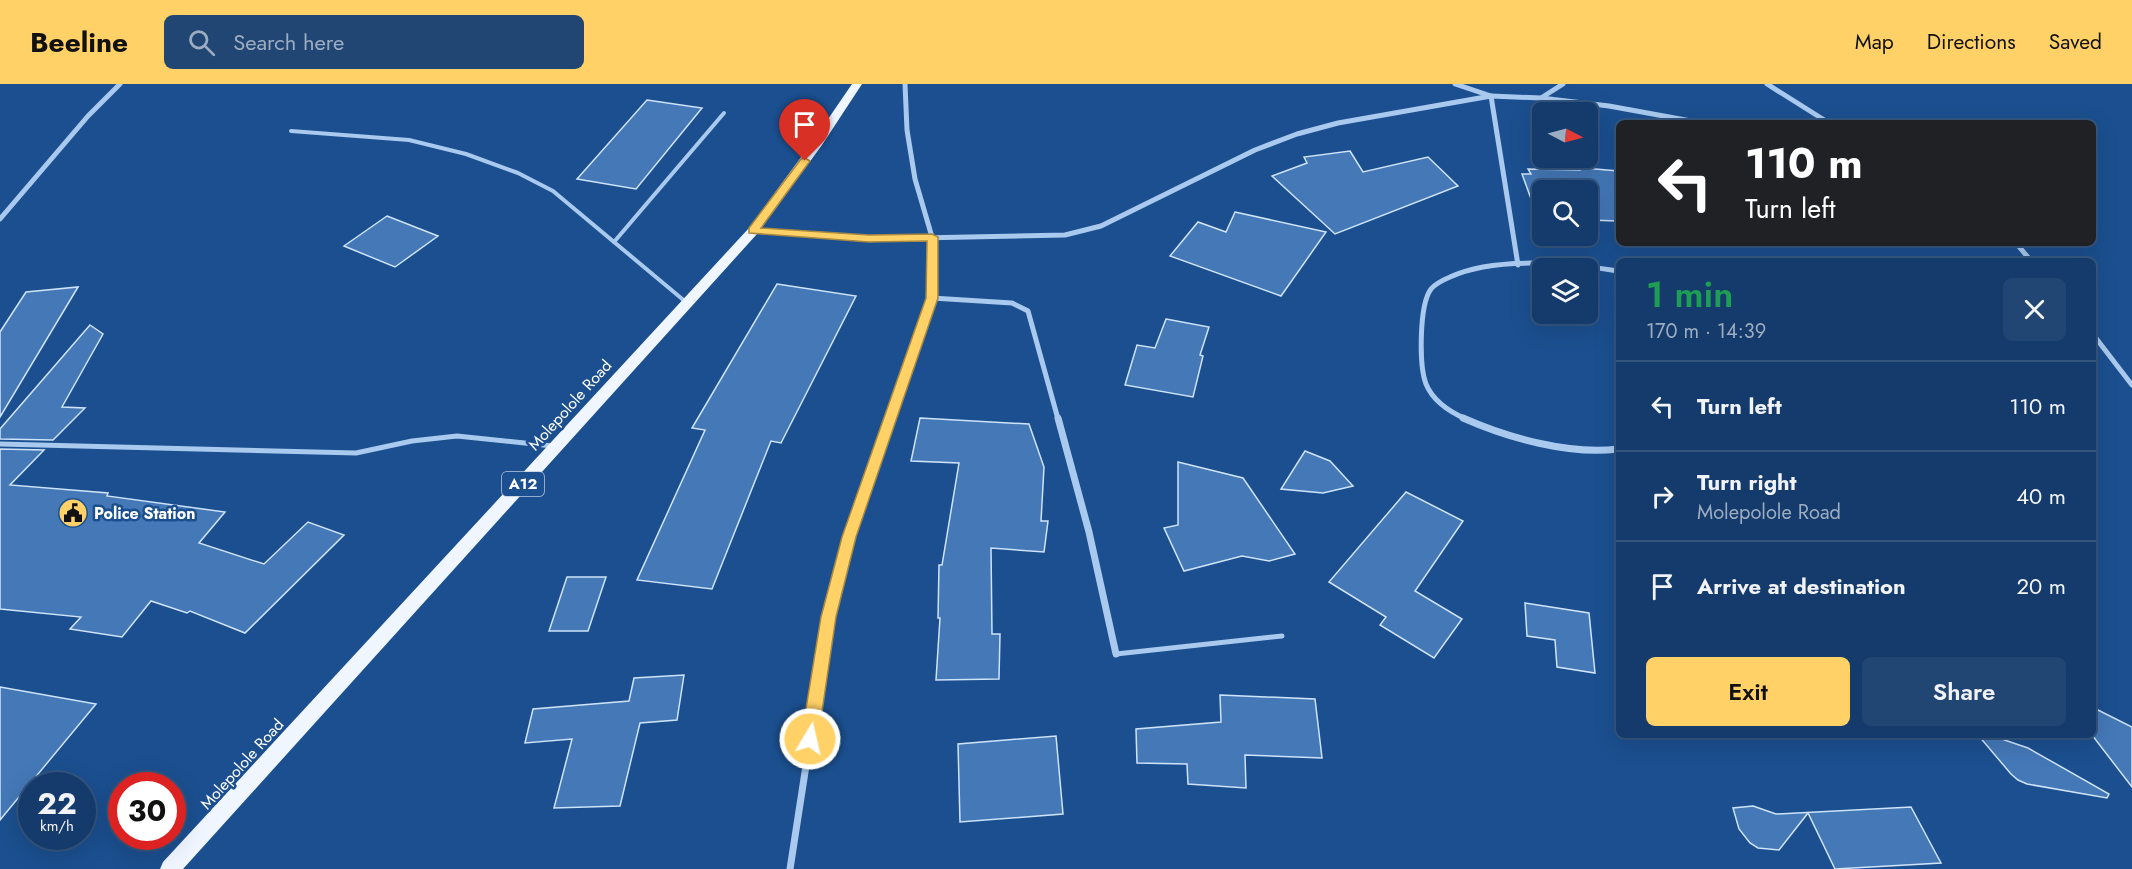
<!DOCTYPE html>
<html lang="en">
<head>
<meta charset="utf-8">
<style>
  :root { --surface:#143b6b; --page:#214673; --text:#f1f3f6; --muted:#9dadc1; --line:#33557e; --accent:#ffd166 }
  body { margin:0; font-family:Jost,sans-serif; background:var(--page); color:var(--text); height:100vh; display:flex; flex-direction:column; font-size:22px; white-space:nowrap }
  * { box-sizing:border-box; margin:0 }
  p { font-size:20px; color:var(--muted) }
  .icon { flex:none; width:33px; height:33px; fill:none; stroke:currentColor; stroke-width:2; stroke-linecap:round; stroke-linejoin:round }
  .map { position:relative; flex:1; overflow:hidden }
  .sheet { position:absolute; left:1616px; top:174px; width:480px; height:480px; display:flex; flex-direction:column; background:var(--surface); border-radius:9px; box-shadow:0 6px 24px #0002,0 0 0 2px var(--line) }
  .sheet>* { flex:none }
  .guide { position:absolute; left:1616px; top:36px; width:480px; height:126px; border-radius:9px; box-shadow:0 6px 24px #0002,0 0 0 2px var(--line); background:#202124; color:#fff; overflow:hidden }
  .needle { width:39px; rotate:96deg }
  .tools { position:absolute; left:1532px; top:18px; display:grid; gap:12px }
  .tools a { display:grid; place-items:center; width:66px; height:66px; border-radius:9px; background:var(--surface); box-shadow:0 6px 24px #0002,0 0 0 2px var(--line); font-size:30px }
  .speed { position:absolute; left:18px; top:688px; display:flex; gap:12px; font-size:30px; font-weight:700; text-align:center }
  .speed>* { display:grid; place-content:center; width:78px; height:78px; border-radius:50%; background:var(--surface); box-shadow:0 6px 24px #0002,0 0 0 2px var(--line); line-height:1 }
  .speed small { font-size:15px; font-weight:400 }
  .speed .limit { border:9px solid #d22; background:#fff; color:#111 }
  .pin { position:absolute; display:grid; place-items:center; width:51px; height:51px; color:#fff; margin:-62px -26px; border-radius:50% 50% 50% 0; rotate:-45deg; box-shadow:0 0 6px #0007 }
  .pin .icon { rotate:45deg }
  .me { position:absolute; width:66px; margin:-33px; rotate:9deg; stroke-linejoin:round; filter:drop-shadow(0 0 4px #0008) }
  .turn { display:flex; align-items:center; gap:21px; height:126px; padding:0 30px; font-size:27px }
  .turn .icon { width:78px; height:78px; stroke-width:2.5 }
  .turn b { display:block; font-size:42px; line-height:51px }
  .round { display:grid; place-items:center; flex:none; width:63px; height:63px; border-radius:9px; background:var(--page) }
  .overview { display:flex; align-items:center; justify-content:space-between; height:102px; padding:0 30px }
  h1 { font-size:36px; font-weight:600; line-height:45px; color:#1e9e55 }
  .cta { display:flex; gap:12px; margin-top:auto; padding:12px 30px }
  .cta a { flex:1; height:69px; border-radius:9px; background:var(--accent); color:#111; font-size:24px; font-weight:600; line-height:69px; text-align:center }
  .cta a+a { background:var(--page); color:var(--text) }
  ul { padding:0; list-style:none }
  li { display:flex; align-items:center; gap:18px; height:90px; padding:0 30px; border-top:2px solid var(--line) }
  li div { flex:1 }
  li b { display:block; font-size:22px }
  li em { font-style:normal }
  header { display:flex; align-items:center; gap:36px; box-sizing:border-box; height:84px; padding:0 30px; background:var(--accent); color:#111 }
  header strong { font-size:28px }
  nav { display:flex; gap:33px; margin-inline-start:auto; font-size:21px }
  .search { width:420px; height:54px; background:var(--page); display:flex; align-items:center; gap:15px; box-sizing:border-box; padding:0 21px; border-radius:9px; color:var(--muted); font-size:22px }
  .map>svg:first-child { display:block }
  .building { fill:#4478b7; stroke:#cfe3fa; stroke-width:1.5 }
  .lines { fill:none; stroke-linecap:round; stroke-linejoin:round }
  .service-far1 { stroke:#a9c9ee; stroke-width:4 }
  .service { stroke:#a9c9ee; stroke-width:5 }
  .minor-far1 { stroke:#a9c9ee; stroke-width:5 }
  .minor { stroke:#a9c9ee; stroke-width:7 }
  .primary { fill:#f0f6ff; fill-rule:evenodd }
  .route { fill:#ffd166; stroke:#a68842; stroke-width:1.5 }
  .labels { text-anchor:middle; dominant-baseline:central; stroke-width:5; stroke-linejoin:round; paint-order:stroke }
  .shield { fill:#1b4f8f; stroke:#bbcadd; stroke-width:1.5 }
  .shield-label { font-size:15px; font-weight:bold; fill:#fff }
  .street-label { font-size:16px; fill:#fff; stroke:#1b4f8f }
  .poi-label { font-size:16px; font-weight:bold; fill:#fff; stroke:#1b4f8f; text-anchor:start }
</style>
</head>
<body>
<header>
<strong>Beeline</strong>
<div class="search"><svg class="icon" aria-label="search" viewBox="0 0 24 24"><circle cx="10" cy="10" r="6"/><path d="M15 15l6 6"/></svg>Search here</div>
<nav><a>Map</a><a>Directions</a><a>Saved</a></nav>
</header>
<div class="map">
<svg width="2132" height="785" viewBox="0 0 2132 785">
  <rect width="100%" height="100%" fill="#1b4f8f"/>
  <g class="building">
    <path d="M 647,16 L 702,24 L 636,105 L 577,95 Z"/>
    <path d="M 1350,67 L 1363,88 L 1428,73 L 1458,102 L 1335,150 L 1272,92 L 1307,79 L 1304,73 Z"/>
    <path d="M 1584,84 L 1618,87 L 1618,137 L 1587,136 L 1587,106 L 1542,106 L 1542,134 L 1538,134 L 1522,90 L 1531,90 L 1528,85 L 1580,86 Z"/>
    <path d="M 1235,128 L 1326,148 L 1281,212 L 1170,172 L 1198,138 L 1226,148 Z"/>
    <path d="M 387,132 L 438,152 L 395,183 L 344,162 Z"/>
    <path d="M 777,200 L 856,212 L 781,359 L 771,357 L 712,505 L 637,496 L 705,346 L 692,344 Z"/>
    <path d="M 78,203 L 0,333 L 0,248 L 26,208 Z"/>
    <path d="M 1166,235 L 1209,243 L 1200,271 L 1203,272 L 1193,313 L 1125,301 L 1137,261 L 1155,264 Z"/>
    <path d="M 90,241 L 103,250 L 62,323 L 85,324 L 53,356 L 0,355 L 0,345 Z"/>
    <path d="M 920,334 L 1029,340 L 1044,383 L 1041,437 L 1048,437 L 1044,468 L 991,464 L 992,550 L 1000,550 L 999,595 L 936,596 L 940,534 L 938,534 L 939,481 L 942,481 L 959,379 L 911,377 Z"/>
    <path d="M 0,365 L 44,366 L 10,401 L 108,409 L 107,412 L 225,428 L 199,459 L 264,480 L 308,438 L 344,451 L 245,549 L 190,527 L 187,529 L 151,517 L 122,553 L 70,545 L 81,533 L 0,525 Z"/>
    <path d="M 1305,367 L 1330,377 L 1353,402 L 1323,409 L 1281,405 Z"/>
    <path d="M 1178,378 L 1243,394 L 1295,470 L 1269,477 L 1242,472 L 1184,487 L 1164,444 L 1178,441 Z"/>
    <path d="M 1406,408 L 1463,437 L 1415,507 L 1462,535 L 1434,574 L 1380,541 L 1386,533 L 1329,498 Z"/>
    <path d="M 567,493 L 606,493 L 588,547 L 549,547 Z"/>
    <path d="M 1525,519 L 1589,529 L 1595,589 L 1557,583 L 1555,556 L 1527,552 Z"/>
    <path d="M 684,591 L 677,636 L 640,639 L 620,722 L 554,724 L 572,655 L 525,659 L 533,625 L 629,617 L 634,594 Z"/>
    <path d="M 0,603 L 96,620 L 0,736 Z"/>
    <path d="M 1220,611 L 1315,615 L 1322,674 L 1245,671 L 1246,704 L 1188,700 L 1187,680 L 1137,679 L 1136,645 L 1221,638 Z"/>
    <path d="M 2092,623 L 2132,643 L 2132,703 L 2092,651 Z"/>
    <path d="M 1978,651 L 1990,651 L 2028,664 L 2109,710 L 2107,714 L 2027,700 L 2018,696 L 2011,690 Z"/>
    <path d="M 1056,652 L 1063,730 L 960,738 L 958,660 Z"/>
    <path d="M 1753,722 L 1776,730 L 1911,723 L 1941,779 L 1835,785 L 1808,729 L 1779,766 L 1758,764 L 1750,759 L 1739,745 L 1733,724 Z"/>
  </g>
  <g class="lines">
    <g class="service-far1">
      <path d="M 291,47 L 409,56 L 466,70 L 518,89 L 553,107 L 687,219"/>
      <path d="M 614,158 L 724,29"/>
    </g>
    <g class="service">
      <path d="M 0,360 L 356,369 L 412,357 L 457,352 L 553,362"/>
      <path d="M 1116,570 L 1282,552"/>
    </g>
    <g class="minor-far1">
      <path d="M 1455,0 L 1491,12 L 1541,14 L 1609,22 L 1702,39"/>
      <path d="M 1767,0 L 1829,39"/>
      <path d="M 1541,14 L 1563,0"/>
      <path d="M 0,135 L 88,32 L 120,0"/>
      <path d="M 754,147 L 869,155 L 1065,151 L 1101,142 L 1255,66 L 1297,50 L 1338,39 L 1491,12 L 1518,181"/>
      <path d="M 2016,159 L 2031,177"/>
      <path d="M 932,214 L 1012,219 L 1028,227 L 1058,335"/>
      <path d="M 2092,249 L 2132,301"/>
      <path d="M 890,335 L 932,214 L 932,153 L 915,95 L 907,46 L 905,0"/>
      <path d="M 1466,335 C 1450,328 1433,317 1426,300 C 1419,282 1419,221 1431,205 C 1435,200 1443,196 1450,193 C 1495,172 1570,179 1618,187"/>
    </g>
    <g class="minor">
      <path d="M 1058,334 L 1089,448 L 1116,570"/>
      <path d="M 1463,334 C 1508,354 1569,371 1618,365"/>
      <path d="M 790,785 L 829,533 L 849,453 L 890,334"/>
    </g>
    <path class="primary" d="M 852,0 L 862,0 L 822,61 L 757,150 L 183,785 L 160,785 L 163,778 L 749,144 L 813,57 Z"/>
  </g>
  <path class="route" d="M 805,74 L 810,77 L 761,144 L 869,151 L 932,150 L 938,153 L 938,214 L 856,453 L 836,533 L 818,655 L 815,660 L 810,662 L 804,660 L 801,655 L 821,533 L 842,453 L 926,214 L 927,157 L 869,158 L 749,149 L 749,144 L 801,75 Z"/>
  <defs>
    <g id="civic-disc" transform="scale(1.5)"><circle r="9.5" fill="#ffd166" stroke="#1b4f8f"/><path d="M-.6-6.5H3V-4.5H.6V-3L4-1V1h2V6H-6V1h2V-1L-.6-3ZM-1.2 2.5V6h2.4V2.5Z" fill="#111"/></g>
  </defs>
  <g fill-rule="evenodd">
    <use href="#civic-disc" x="73" y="429"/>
  </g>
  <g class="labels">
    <rect class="shield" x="502" y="388" width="42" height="24" rx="4.5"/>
    <g class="shield-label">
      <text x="523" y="400">A12</text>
    </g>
    <g class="street-label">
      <text transform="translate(570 321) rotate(-48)">Molepolole Road</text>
      <text transform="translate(242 680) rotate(-48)">Molepolole Road</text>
    </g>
    <g class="poi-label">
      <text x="94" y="429">Police Station</text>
    </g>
  </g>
</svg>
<div class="tools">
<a><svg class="needle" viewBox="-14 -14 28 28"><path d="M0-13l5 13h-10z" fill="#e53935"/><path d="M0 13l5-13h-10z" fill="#9dadc1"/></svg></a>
<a><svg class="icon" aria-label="search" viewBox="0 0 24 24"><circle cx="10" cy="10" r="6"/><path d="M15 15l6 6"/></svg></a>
<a><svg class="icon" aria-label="layers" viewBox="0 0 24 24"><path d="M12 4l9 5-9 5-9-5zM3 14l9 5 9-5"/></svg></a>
</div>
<div class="speed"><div>22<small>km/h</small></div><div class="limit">30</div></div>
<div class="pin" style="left:805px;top:77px;background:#d93025"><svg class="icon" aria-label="arrive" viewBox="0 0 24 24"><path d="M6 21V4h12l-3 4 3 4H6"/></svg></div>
<svg class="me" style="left:810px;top:655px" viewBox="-20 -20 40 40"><circle r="17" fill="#ffd166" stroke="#fff" stroke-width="3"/><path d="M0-11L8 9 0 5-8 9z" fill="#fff"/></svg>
<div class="guide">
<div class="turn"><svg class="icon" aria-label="left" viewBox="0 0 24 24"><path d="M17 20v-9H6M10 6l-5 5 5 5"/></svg><div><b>110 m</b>Turn left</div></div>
</div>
<section class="sheet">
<div class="overview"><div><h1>1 min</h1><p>170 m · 14:39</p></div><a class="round"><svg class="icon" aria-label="close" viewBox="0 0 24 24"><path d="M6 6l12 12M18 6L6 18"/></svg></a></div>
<ul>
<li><svg class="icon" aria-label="left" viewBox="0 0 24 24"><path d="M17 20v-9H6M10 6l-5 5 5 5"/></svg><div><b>Turn left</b></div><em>110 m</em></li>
<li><svg class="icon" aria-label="right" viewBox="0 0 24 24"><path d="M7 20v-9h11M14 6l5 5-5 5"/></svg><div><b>Turn right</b><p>Molepolole Road</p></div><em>40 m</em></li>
<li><svg class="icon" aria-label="arrive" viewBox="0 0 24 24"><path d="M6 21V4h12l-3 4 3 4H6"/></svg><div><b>Arrive at destination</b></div><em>20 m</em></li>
</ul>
<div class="cta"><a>Exit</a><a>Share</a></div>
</section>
</div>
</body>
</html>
